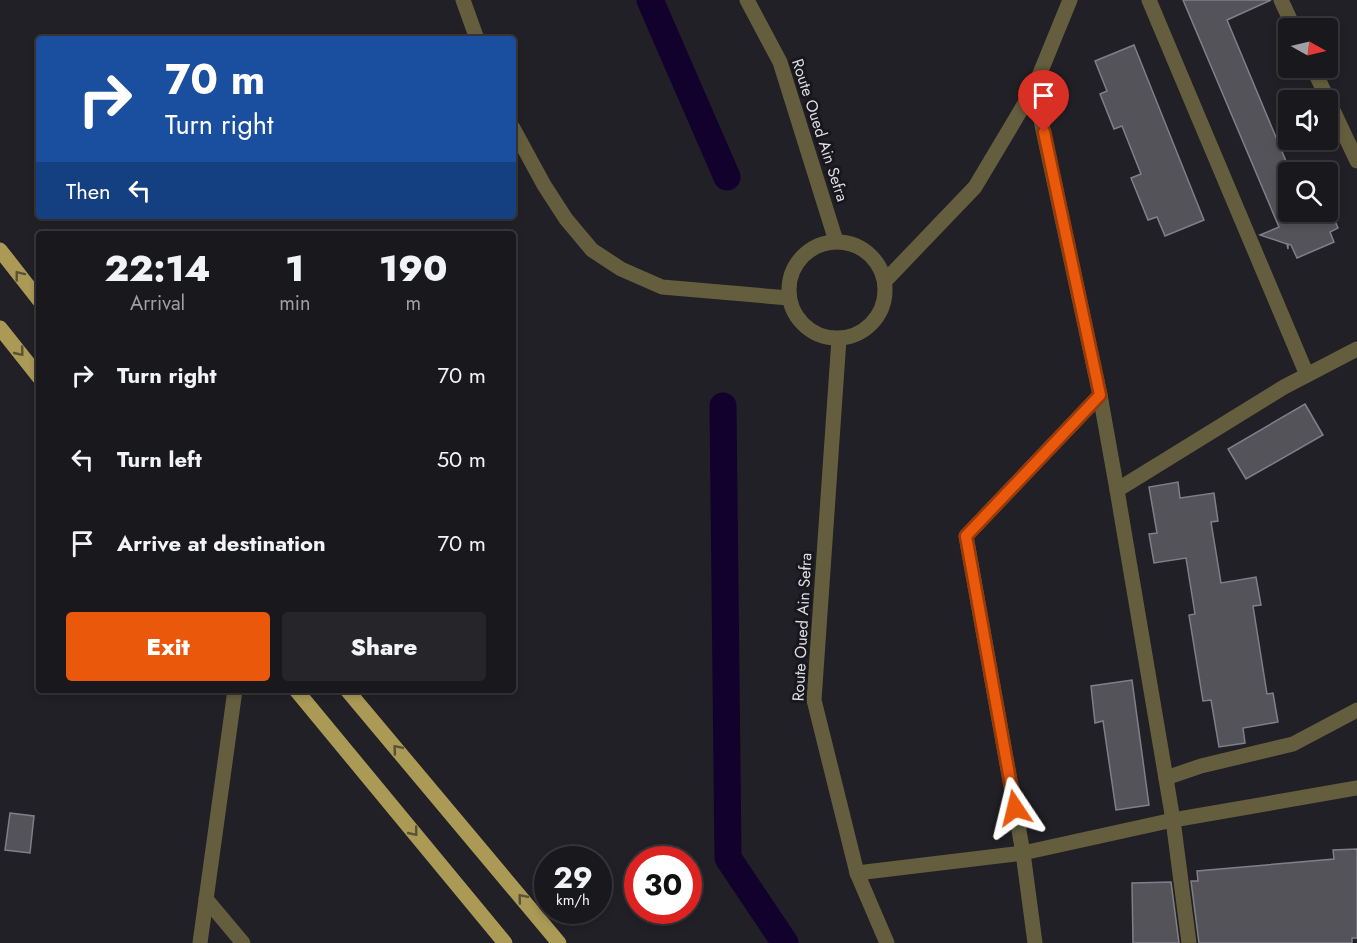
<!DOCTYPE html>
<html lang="en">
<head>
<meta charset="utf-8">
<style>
  :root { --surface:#19181c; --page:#262529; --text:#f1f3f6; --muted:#9fa0a3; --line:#37373b; --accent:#ea580c }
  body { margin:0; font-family:Jost,sans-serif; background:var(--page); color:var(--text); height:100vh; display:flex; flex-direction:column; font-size:22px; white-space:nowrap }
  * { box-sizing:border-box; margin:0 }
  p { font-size:20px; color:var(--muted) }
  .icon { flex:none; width:33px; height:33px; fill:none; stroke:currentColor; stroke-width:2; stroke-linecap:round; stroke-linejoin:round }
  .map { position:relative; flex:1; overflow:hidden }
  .side { position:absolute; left:36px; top:231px; width:480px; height:462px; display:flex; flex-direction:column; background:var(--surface); border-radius:6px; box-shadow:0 3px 9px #0003,0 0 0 2px var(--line) }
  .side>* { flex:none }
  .banner { position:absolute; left:36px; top:36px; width:480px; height:183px; border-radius:6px; box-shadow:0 3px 9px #0003,0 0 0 2px var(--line); background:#1a4fa0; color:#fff; overflow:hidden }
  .needle { width:39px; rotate:98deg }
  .fabs { position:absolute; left:1278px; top:18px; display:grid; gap:12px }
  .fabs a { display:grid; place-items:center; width:60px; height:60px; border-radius:6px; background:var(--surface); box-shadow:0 3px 9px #0003,0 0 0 2px var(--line); font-size:30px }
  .speed { position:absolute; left:534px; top:846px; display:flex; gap:12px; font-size:30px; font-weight:700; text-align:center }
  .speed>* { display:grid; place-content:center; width:78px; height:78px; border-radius:50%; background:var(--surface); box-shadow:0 3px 9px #0003,0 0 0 2px var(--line); line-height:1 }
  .speed small { font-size:15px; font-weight:400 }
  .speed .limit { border:9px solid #d22; background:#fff; color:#111 }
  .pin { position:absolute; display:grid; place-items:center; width:51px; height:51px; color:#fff; margin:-62px -26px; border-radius:50% 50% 50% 0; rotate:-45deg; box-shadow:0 0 6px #0007 }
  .pin .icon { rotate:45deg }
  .me { position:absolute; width:66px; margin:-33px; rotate:350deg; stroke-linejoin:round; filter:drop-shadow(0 0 4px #0008) }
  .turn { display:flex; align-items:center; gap:21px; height:126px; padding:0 30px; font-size:27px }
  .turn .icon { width:78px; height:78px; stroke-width:2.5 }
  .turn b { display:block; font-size:42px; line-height:51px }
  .then { display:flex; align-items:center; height:57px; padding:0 30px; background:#0003; gap:12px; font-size:22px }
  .eta { display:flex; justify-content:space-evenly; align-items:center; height:102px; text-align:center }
  .eta b { font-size:36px; font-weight:800; line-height:42px }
  .action { display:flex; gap:12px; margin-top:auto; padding:12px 30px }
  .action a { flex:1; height:69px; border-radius:6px; background:var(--accent); color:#fff; font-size:24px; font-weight:800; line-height:69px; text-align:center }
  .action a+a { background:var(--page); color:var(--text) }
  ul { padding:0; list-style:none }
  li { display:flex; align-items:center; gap:18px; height:84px; padding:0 30px }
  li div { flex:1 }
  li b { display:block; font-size:22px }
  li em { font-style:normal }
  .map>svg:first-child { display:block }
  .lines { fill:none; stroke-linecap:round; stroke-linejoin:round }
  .canal { stroke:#12012d; stroke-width:27 }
  .building { fill:#54535a; stroke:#807f87; stroke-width:1.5 }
  .minor { stroke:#655e3e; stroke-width:15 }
  .major { stroke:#aa9a56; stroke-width:15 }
  .oneway { stroke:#5a5237 }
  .route-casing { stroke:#983908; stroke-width:15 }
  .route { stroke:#ea580c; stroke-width:10 }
  .labels { text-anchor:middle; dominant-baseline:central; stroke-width:6; stroke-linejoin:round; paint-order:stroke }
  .street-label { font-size:16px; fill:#dddce0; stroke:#18171d }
</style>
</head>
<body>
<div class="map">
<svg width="1357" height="943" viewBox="0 0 1357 943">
  <rect width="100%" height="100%" fill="#212026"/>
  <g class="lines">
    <g class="canal">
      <path d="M 650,0 L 727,177"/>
      <path d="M 723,406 L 728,858 L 785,943"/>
    </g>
  </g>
  <g class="building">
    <path d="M 1183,0 L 1271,0 L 1227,20 L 1288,166 L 1288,212 L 1331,212 L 1338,228 L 1330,232 L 1334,242 L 1297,258 L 1291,245 L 1288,244 L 1288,249 L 1287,244 L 1260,235 L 1279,227 Z"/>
    <path d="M 1134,45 L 1204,220 L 1165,236 L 1157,217 L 1148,220 L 1131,178 L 1141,174 L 1122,126 L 1114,129 L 1100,94 L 1107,91 L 1095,61 Z"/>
    <path d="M 1305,404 L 1323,435 L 1246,479 L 1228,449 Z"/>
    <path d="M 1178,482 L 1180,498 L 1214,493 L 1218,521 L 1211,522 L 1221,583 L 1256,577 L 1261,605 L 1253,606 L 1267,694 L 1273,693 L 1278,722 L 1243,728 L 1245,743 L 1219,747 L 1211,700 L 1203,701 L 1189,615 L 1195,614 L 1186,558 L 1154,563 L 1149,534 L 1157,533 L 1149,487 Z"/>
    <path d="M 1132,680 L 1149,805 L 1116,810 L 1103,721 L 1095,723 L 1091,686 Z"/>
    <path d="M 10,813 L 34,816 L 30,853 L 5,850 Z"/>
    <path d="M 1357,849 L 1357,938 L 1352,938 L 1352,943 L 1199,943 L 1191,881 L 1198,881 L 1197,871 L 1334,859 L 1333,850 Z"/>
    <path d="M 1171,882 L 1179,943 L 1133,943 L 1132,883 Z"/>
  </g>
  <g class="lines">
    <g class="minor">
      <path d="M 463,0 L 477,39"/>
      <path d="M 747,0 L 780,62 L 836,241"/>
      <path d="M 1149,0 L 1307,375"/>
      <path d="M 1281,0 L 1294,28"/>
      <path d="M 1313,68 L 1357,161"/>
      <path d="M 1034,88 L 1100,395 L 1117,490 L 1173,820 L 1189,943"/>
      <path d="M 513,128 L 544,185 L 566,219 L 592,250 L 621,269 L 662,287 L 789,298"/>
      <circle cx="837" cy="290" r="48"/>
      <path d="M 885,281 L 975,187 L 1034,88 L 1070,0"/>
      <path d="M 839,339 L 814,700 L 857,873 L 887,943"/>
      <path d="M 1117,490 L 1284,387 L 1357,349"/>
      <path d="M 1166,778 L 1201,766 L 1293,744 L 1357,710"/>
      <path d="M 857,873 L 1023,853 L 1173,820 L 1357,788"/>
      <path d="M 206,899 L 243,943"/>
      <path d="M 200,943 L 235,690"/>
      <path d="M 1035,943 L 1023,853 L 966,536 L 1100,395"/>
    </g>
    <g class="major">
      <path d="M 0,250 L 39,300"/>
      <path d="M 0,328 L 39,377"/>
      <path d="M 296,690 L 505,943"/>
      <path d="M 347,690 L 559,943"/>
    </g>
  </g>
  <defs><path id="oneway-chevron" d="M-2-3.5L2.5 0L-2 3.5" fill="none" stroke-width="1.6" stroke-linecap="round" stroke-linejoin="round" transform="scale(1.5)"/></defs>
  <g class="oneway">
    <use href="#oneway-chevron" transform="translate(19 275) rotate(-128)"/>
    <use href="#oneway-chevron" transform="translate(20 352) rotate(51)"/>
    <use href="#oneway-chevron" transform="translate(397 749) rotate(-130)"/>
    <use href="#oneway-chevron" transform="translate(414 832) rotate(51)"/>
    <use href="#oneway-chevron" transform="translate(522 898) rotate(-130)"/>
  </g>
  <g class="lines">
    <g class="route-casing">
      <path id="route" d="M 1015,808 L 966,536 L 1100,395 L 1044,132"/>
    </g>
    <use href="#route" class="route"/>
  </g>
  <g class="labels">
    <g class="street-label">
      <text transform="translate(820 130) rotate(72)">Route Oued Ain Sefra</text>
      <text transform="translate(802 627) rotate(-87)">Route Oued Ain Sefra</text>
    </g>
  </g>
</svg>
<div class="fabs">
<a><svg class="needle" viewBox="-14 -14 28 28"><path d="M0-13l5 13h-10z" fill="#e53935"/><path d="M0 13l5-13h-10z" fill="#9fa0a3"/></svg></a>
<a><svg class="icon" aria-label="sound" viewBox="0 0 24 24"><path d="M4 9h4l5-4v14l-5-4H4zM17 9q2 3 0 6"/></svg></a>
<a><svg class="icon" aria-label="search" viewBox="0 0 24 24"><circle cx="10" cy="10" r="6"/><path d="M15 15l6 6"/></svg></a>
</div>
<div class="speed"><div>29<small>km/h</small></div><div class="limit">30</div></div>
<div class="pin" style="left:1044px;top:132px;background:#d93025"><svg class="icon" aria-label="arrive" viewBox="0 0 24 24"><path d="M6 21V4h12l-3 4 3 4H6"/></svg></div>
<svg class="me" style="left:1015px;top:808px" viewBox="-20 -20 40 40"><path d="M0-17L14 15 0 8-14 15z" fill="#ea580c" stroke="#fff" stroke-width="4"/></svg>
<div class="banner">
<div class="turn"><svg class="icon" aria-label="right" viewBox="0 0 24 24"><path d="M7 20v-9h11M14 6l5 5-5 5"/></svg><div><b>70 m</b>Turn right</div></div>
<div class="then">Then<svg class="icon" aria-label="left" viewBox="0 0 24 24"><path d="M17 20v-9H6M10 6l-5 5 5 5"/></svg></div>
</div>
<section class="side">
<div class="eta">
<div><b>22:14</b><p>Arrival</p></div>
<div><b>1</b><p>min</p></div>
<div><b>190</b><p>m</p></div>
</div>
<ul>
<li><svg class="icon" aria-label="right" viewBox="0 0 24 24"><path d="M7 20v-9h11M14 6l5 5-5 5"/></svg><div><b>Turn right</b></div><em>70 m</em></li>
<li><svg class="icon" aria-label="left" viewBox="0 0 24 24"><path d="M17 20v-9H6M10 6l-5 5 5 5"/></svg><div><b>Turn left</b></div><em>50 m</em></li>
<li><svg class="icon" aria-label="arrive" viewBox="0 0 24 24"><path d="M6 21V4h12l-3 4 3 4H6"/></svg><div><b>Arrive at destination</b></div><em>70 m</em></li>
</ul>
<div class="action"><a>Exit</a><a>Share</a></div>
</section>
</div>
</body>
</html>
